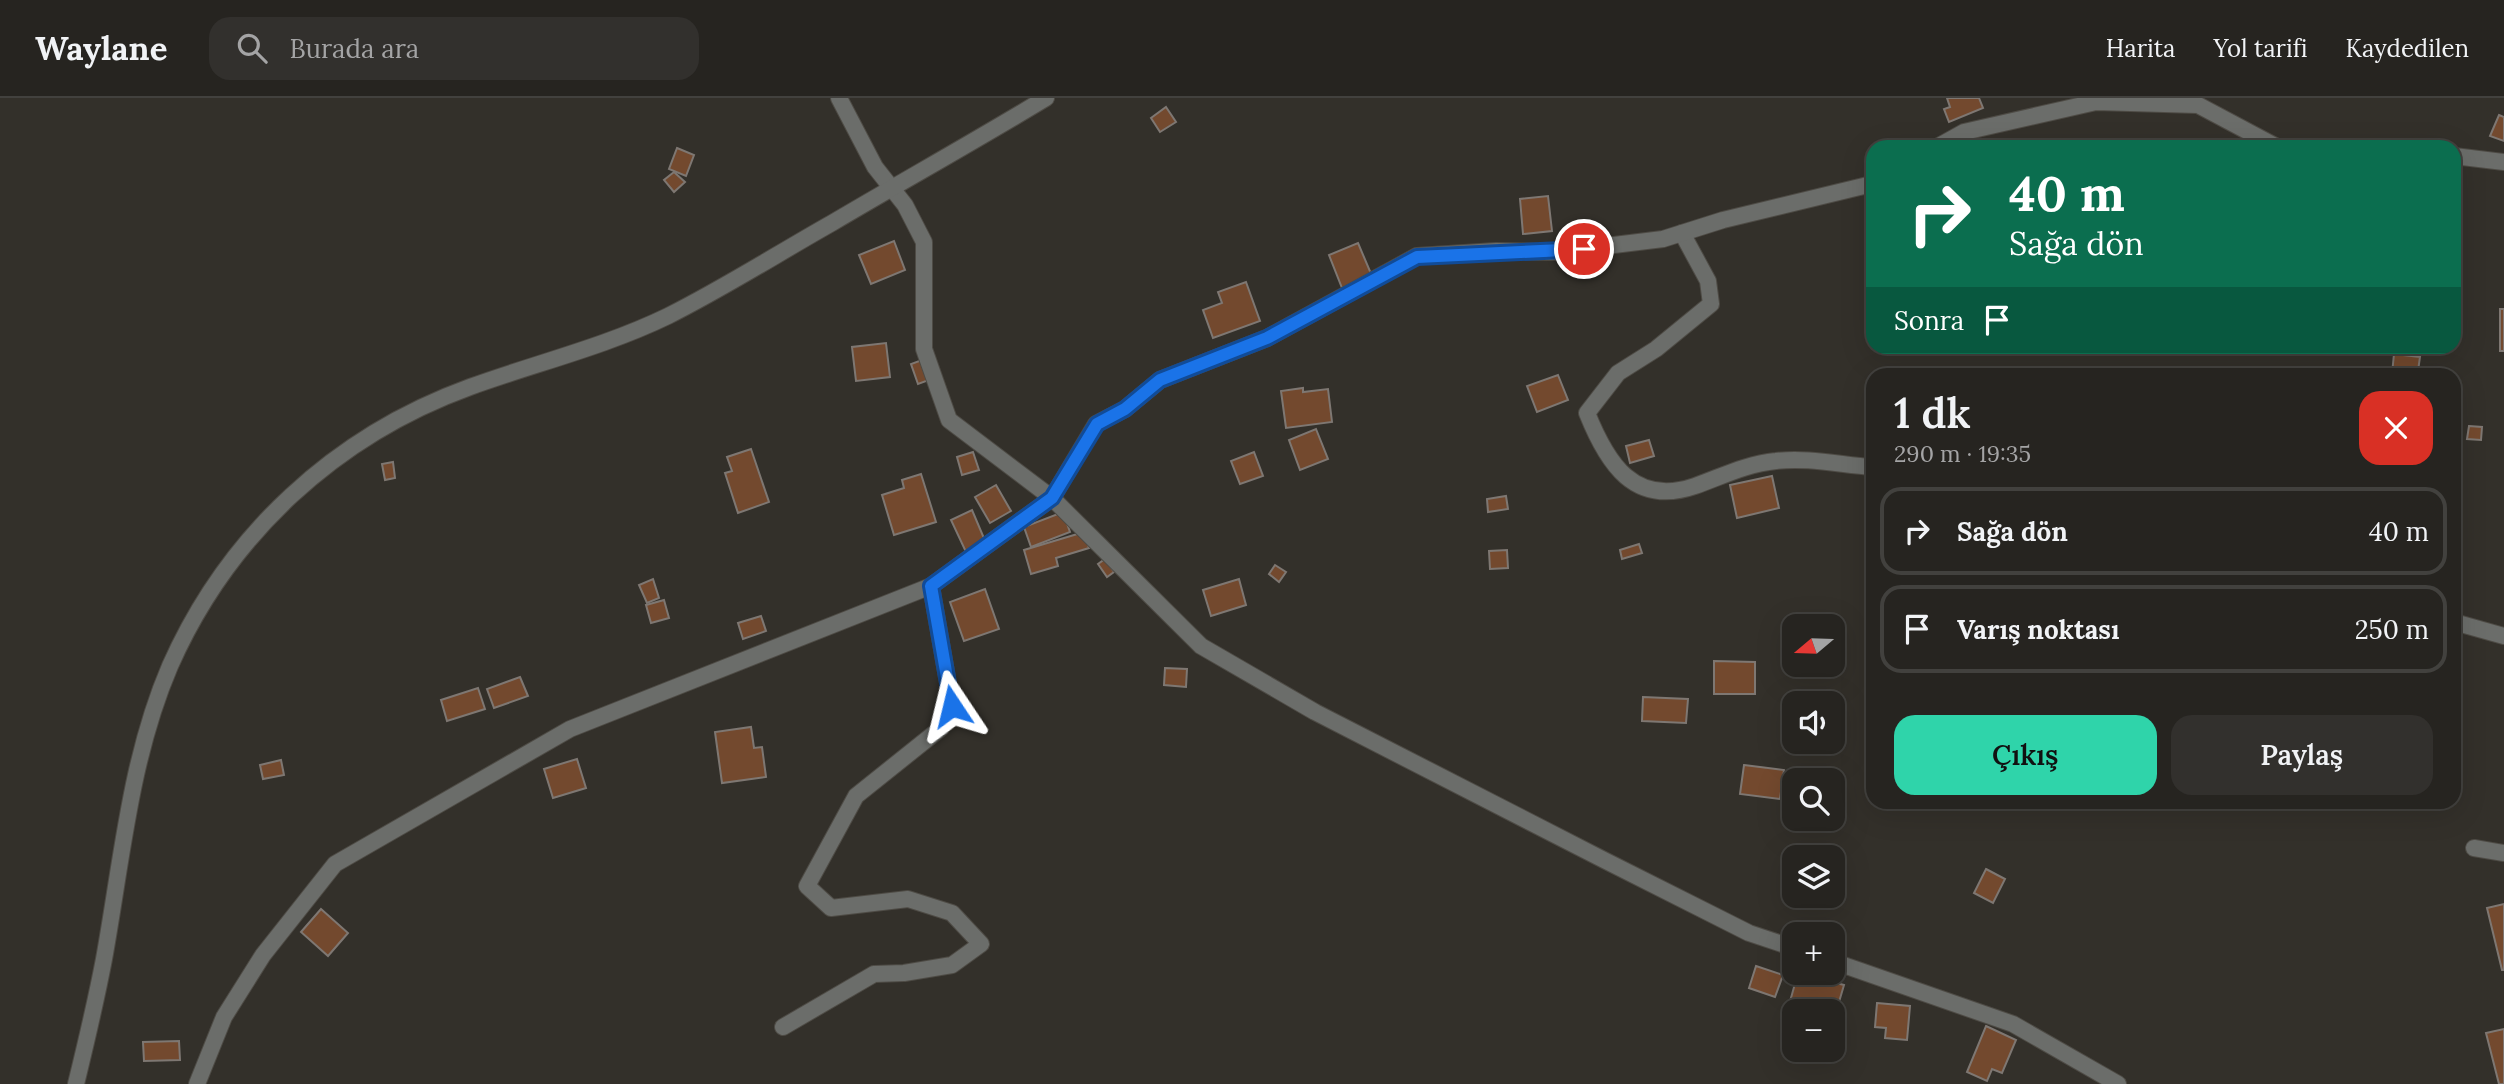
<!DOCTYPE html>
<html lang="tr">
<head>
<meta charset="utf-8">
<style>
  :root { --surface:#262420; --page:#32302d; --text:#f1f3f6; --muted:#a4a4a5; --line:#42413e; --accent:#2fd4aa }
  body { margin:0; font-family:Lora,serif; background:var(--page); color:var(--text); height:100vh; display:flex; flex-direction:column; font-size:26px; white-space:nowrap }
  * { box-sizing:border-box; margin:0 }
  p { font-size:23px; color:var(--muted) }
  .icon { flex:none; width:38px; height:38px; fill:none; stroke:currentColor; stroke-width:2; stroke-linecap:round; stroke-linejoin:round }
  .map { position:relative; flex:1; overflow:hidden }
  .sheet { position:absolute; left:1866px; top:270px; width:595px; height:441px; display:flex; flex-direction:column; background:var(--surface); border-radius:21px; box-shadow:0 7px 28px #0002,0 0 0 2px var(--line) }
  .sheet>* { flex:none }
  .top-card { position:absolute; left:1866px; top:42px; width:595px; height:214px; border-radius:21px; box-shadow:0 7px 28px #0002,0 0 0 2px var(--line); background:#0b6e4f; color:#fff; overflow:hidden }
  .needle { width:46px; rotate:251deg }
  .tools { position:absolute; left:1782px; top:516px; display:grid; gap:14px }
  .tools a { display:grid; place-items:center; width:63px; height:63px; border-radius:14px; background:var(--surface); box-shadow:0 7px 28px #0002,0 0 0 2px var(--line); font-size:35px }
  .pin { position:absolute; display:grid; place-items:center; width:60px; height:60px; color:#fff; margin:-30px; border:4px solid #fff; border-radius:50%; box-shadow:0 2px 7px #0007 }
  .me { position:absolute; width:77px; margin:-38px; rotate:350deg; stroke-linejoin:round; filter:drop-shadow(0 0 5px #0008) }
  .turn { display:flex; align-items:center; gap:24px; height:147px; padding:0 28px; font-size:32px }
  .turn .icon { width:91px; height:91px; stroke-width:2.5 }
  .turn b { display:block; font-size:49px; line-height:60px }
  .then { display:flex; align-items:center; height:66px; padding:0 28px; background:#0003; gap:14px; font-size:26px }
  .round { display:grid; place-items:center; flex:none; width:74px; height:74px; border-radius:21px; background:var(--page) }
  .overview { display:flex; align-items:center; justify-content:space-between; height:119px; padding:0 28px }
  h1 { font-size:42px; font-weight:600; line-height:52px }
  .cta { display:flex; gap:14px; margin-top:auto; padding:14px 28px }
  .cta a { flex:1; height:80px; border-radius:21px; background:var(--accent); color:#111; font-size:28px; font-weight:600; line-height:80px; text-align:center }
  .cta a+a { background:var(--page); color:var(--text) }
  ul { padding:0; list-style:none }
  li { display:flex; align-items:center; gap:21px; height:88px; margin:0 14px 10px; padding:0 14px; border:4px solid var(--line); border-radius:21px }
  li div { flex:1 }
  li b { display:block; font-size:26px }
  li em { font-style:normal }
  header { display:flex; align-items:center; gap:42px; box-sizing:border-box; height:98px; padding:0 35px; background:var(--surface); border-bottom:2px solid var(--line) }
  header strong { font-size:33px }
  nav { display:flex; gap:38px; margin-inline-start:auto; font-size:24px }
  .search { width:490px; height:63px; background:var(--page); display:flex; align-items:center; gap:18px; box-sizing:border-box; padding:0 24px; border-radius:21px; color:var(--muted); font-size:26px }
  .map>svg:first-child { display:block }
  .building { fill:#73492e; stroke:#7e7772; stroke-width:2 }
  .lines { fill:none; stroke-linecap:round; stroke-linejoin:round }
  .street-casing { stroke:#4e4b45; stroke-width:18 }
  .street { stroke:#6b6d6a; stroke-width:16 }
  .route-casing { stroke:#114b97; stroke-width:18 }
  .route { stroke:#1a73e8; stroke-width:12 }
</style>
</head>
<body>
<header>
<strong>Waylane</strong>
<div class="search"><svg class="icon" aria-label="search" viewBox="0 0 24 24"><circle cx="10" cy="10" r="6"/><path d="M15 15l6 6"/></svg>Burada ara</div>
<nav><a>Harita</a><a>Yol tarifi</a><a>Kaydedilen</a></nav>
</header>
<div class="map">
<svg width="2504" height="986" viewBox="0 0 2504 986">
  <rect width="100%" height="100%" fill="#33302a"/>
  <g class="building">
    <path d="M 1947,0 L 1979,0 L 1983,10 L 1949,24 L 1944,11 L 1950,9 Z"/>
    <path d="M 1166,9 L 1176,24 L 1160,34 L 1151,20 Z"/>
    <path d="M 2499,17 L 2504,19 L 2504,43 L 2490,38 Z"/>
    <path d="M 677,50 L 694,57 L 686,78 L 669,71 Z"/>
    <path d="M 674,74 L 685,84 L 674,94 L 664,82 Z"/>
    <path d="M 1548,98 L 1552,133 L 1523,136 L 1520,101 Z"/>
    <path d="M 894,143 L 905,172 L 871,186 L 859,157 Z"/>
    <path d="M 1358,145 L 1372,178 L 1342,190 L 1329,157 Z"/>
    <path d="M 1246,184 L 1260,223 L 1213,240 L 1203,212 L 1222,205 L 1218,194 Z"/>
    <rect x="2500" y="211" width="4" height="42"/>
    <path d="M 886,245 L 890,279 L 856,283 L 852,249 Z"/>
    <path d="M 2394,256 L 2420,259 L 2418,273 L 2430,276 L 2392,276 Z"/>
    <path d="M 922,262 L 929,282 L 918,286 L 911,266 Z"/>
    <path d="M 1558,277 L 1568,302 L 1537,314 L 1527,288 Z"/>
    <path d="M 1303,290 L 1303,294 L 1328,291 L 1332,324 L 1286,330 L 1281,293 Z"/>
    <path d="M 2469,328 L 2482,329 L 2481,342 L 2467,341 Z"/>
    <path d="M 1316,331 L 1328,361 L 1300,372 L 1289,342 Z"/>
    <path d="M 1649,342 L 1654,358 L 1630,365 L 1626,348 Z"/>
    <path d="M 751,351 L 769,404 L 738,415 L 725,375 L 732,373 L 727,359 Z"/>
    <path d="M 973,354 L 979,372 L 962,377 L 957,359 Z"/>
    <path d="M 1254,354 L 1263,378 L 1240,386 L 1231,363 Z"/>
    <path d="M 393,364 L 395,380 L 385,382 L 382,366 Z"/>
    <path d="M 921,376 L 936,424 L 894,437 L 882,397 L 904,390 L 902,382 Z"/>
    <path d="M 1772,378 L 1779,410 L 1737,420 L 1730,387 Z"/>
    <path d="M 996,387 L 1011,413 L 990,425 L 975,399 Z"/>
    <path d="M 1506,398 L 1508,411 L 1488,414 L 1487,401 Z"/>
    <path d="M 972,412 L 986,445 L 966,454 L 951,422 Z"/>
    <path d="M 1063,414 L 1070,434 L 1031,449 L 1024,429 Z"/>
    <path d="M 1084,434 L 1089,450 L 1056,460 L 1058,468 L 1031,476 L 1024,452 Z"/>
    <path d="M 1639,446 L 1642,455 L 1622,461 L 1620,452 Z"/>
    <path d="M 1507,452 L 1508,470 L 1490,471 L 1489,453 Z"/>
    <path d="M 1105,461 L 1114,474 L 1107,479 L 1098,466 Z"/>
    <path d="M 1275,467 L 1286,474 L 1279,484 L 1269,476 Z"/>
    <path d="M 653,481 L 659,500 L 647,505 L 639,487 Z"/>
    <path d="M 1239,481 L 1246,507 L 1211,518 L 1203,492 Z"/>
    <path d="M 985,491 L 999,531 L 964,543 L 950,504 Z"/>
    <path d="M 664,502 L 669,520 L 651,525 L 646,507 Z"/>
    <path d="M 761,518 L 766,533 L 743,541 L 738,525 Z"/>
    <path d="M 1714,563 L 1755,564 L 1755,596 L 1714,596 Z"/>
    <path d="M 1165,570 L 1187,571 L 1186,589 L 1164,587 Z"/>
    <path d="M 520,579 L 528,598 L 494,610 L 487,591 Z"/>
    <path d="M 478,590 L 485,611 L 447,623 L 441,602 Z"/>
    <path d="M 1643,599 L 1688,601 L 1686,625 L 1642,623 Z"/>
    <path d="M 751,629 L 754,650 L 762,649 L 766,679 L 722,685 L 715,634 Z"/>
    <path d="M 577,661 L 586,690 L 553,700 L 544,671 Z"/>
    <path d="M 281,662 L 284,677 L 263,681 L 260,667 Z"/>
    <path d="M 1744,667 L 1784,672 L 1780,701 L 1740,696 Z"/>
    <path d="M 1986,771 L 2005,781 L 1993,805 L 1974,795 Z"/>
    <path d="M 2504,806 L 2504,872 L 2502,872 L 2487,810 Z"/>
    <path d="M 321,811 L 348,835 L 328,858 L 301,834 Z"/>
    <path d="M 1756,868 L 1783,877 L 1775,899 L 1749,890 Z"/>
    <path d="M 1798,875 L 1844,887 L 1834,921 L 1832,914 L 1810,914 L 1789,907 Z"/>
    <path d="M 1877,905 L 1910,908 L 1907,942 L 1885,940 L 1886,930 L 1875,929 Z"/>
    <path d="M 1986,928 L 2016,942 L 2002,975 L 1992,971 L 1987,983 L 1967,974 Z"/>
    <path d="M 2504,931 L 2504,986 L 2499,986 L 2486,935 Z"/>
    <path d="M 179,943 L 180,962 L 144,963 L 143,944 Z"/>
  </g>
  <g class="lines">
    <g class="street-casing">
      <g id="street">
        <path d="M 839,0 L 875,69 L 905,107 L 924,144 L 924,251 L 949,322 L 1052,400 L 1201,548 L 1315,614 L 1604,762 L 1749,835 L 1794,850"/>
        <path d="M 1937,49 L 1964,34 L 2096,4 L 2198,7 L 2277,49"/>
        <path d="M 2454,58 L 2504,64"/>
        <path d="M 1682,135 L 1708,183 L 1711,206 L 1656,251 L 1618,275 L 1587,315 C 1607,365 1634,409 1695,388 C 1723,378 1746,366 1776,363 C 1807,359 1842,367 1872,369"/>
        <path d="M 2454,524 L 2504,538"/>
        <path d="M 2474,750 L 2504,755"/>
        <path d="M 1832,863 L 2013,926 L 2118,986"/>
        <path d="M 783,929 L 874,876 L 904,875 L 952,867 L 981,846 L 952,815 L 908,801 L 831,810 L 807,788 L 856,698 L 941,630 L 952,608 L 931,488"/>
        <path d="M 76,986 C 86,945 96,903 104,861 C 122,762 130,661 170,568 C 228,437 335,338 470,289 C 536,265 604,249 668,218 C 724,190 777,156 832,125 C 903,83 975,43 1046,0"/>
        <path d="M 197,986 L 224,919 L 263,857 L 335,766 L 570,631 L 931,488 L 1052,400 L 1096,326 L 1125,311 L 1160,282 L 1267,240 L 1417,158 L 1496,153 L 1557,154 L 1663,141 L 1723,122 L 1872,86"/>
      </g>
    </g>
    <use href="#street" class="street"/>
  </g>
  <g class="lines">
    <g class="route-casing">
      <path id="route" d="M 952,608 L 931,488 L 1052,400 L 1097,326 L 1125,311 L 1160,282 L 1267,240 L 1417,159 L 1584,151"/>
    </g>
    <use href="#route" class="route"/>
  </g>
</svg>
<div class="tools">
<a><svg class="needle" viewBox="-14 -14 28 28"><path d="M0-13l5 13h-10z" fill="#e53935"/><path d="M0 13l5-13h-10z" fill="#a4a4a5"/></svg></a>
<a><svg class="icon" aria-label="sound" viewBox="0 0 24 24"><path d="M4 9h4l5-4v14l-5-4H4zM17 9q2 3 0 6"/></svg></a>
<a><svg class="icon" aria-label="search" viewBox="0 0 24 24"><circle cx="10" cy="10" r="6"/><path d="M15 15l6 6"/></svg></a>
<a><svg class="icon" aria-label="layers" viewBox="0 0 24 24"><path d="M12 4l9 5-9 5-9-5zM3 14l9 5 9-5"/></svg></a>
<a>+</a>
<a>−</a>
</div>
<div class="pin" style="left:1584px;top:151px;background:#d93025"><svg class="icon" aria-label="arrive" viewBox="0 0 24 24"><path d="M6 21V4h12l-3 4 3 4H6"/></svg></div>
<svg class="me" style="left:952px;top:608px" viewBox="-20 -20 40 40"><path d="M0-17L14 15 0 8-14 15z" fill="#1a73e8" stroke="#fff" stroke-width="4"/></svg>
<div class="top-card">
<div class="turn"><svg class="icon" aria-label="right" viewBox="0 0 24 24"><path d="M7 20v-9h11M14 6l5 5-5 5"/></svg><div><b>40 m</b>Sağa dön</div></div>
<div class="then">Sonra<svg class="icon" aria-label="arrive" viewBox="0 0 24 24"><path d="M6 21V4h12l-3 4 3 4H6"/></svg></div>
</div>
<section class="sheet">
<div class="overview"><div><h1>1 dk</h1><p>290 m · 19:35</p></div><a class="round" style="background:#d93025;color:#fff"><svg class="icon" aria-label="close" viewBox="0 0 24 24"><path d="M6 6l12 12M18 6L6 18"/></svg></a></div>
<ul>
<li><svg class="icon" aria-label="right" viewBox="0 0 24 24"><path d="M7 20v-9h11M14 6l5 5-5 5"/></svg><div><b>Sağa dön</b></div><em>40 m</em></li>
<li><svg class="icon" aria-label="arrive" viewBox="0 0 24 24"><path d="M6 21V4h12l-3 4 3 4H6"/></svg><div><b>Varış noktası</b></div><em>250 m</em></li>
</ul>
<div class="cta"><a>Çıkış</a><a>Paylaş</a></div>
</section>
</div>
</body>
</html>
